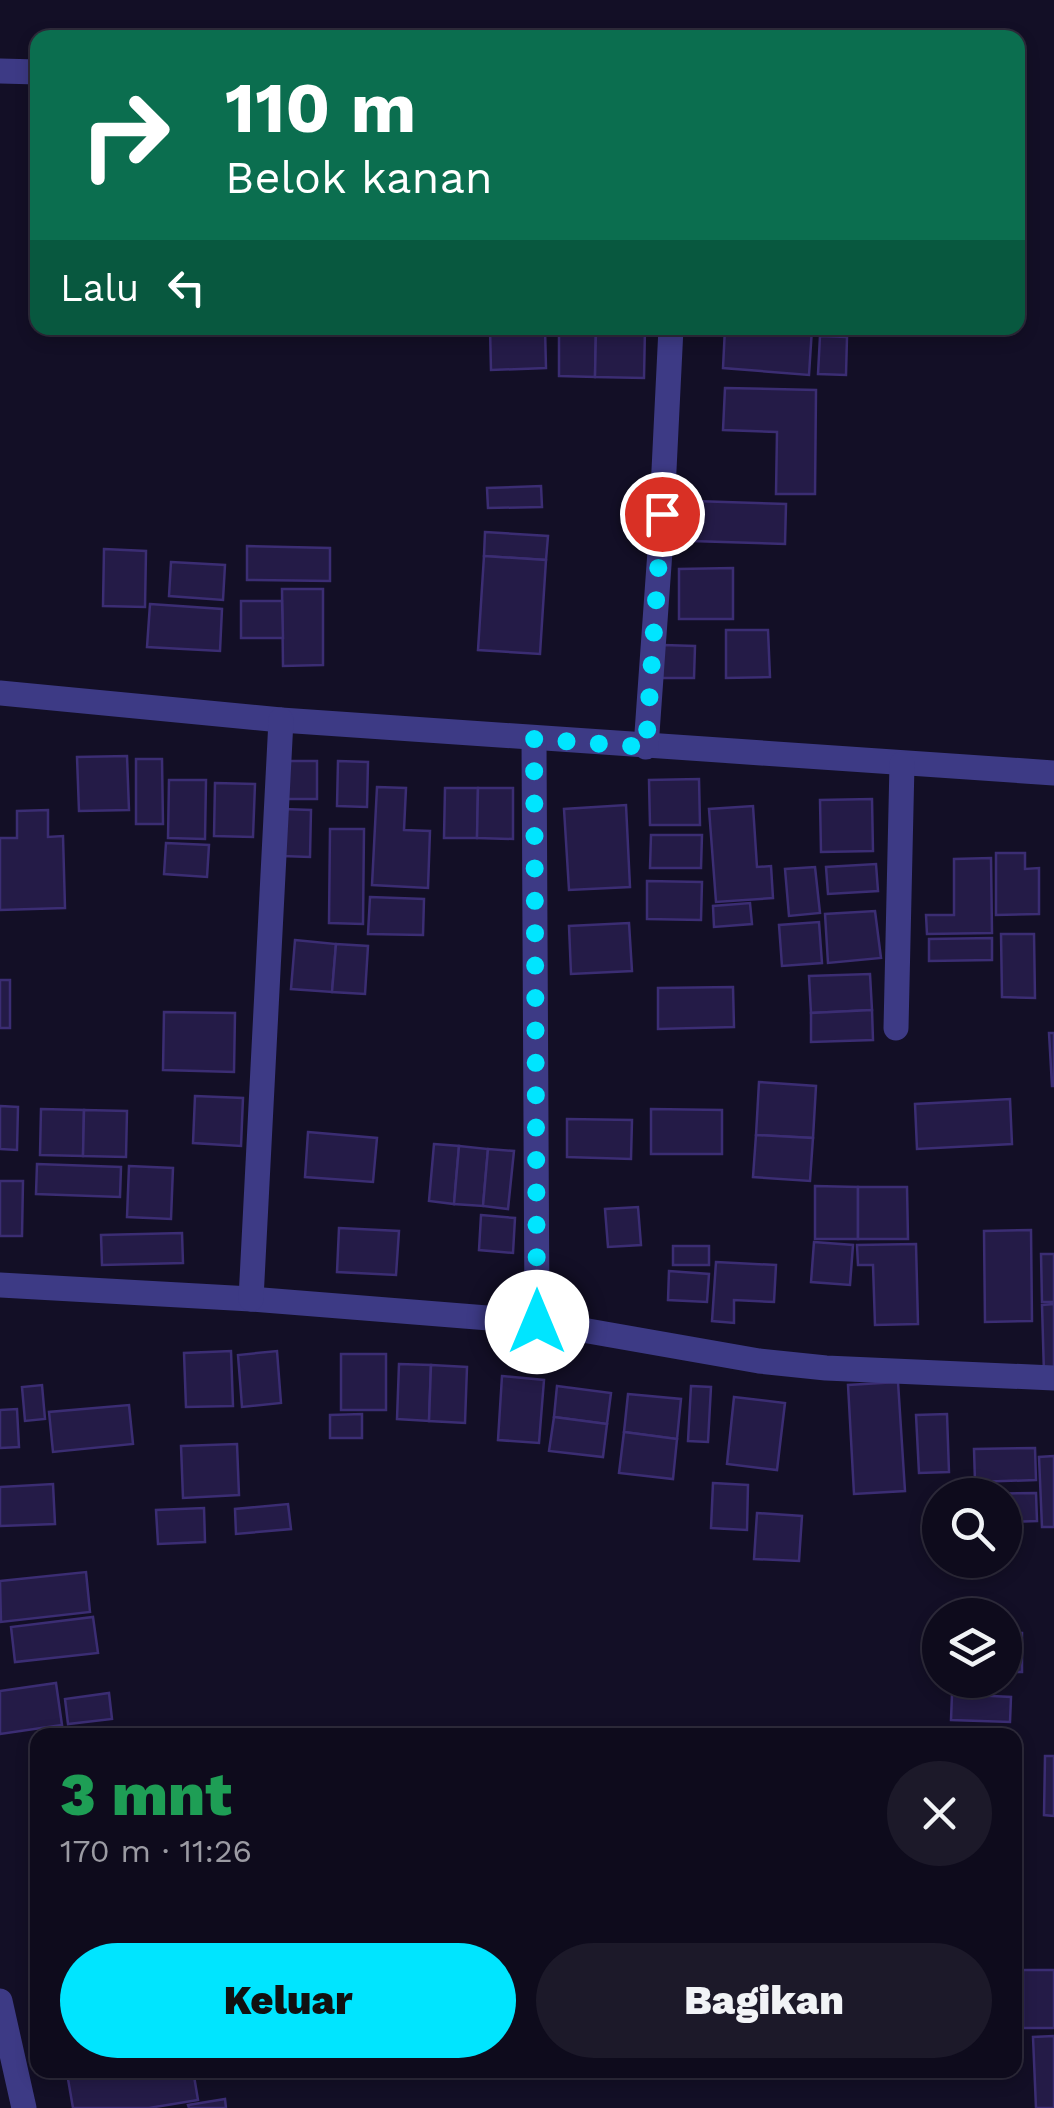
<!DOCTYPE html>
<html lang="id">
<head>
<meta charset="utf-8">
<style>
  :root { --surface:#0e0b1c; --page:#1c1929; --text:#f1f3f6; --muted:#9b9ba3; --line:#2e2b3b; --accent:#00e5ff }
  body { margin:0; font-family:"Work Sans",sans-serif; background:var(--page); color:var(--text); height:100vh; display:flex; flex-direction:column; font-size:38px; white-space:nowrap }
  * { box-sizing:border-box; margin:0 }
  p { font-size:32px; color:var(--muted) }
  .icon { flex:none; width:55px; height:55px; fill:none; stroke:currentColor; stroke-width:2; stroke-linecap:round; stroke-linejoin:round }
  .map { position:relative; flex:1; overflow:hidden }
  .sheet { position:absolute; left:30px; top:1728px; width:992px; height:350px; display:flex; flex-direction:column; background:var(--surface); border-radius:20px; box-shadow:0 5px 15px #0003,0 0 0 2px var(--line) }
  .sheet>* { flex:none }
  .hud { position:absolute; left:30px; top:30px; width:995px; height:305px; border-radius:20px; box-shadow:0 5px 15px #0003,0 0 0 2px var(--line); background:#0b6e4f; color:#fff; overflow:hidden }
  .controls { position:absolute; left:922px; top:1478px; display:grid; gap:20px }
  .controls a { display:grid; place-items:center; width:100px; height:100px; border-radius:50%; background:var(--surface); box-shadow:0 5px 15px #0003,0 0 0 2px var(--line); font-size:50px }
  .pin { position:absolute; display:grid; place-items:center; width:85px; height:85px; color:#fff; margin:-42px; border:5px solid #fff; border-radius:50%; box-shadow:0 2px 10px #0007 }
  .me { position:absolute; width:110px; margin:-55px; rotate:0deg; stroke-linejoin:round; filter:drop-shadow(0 0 8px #0008) }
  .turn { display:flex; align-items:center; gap:35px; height:210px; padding:0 30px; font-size:45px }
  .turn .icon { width:130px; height:130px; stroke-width:2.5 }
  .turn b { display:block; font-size:70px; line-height:85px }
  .then { display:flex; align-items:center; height:95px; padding:0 30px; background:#0003; gap:20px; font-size:38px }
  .round { display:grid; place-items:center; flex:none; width:105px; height:105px; border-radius:52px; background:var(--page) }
  .summary { display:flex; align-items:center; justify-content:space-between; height:170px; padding:0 30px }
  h1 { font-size:60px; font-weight:800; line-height:75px; color:#1e9e55 }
  .button { display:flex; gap:20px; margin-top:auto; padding:20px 30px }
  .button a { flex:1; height:115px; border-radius:60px; background:var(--accent); color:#111; font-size:40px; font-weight:800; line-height:115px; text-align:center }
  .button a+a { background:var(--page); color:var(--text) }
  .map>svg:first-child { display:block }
  .building { fill:#241b47; stroke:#3b2d73; stroke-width:2.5 }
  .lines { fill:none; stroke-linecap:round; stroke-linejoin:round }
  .minor { stroke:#3d3a85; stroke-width:25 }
  .route { stroke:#00e5ff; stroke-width:18; stroke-dasharray:0 32.4 }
</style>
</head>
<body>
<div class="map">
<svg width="1054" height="2108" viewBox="0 0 1054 2108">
  <rect width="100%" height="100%" fill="#130f26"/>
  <g class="building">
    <path d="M 490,328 L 545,328 L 546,368 L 491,370 Z"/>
    <path d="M 559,328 L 596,328 L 595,377 L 559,376 Z"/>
    <path d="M 596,328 L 645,328 L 644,378 L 595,377 Z"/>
    <path d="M 725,328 L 812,328 L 809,375 L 723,368 Z"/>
    <path d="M 820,336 L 847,337 L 846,375 L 818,374 Z"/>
    <path d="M 725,388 L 816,390 L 815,494 L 776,494 L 777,432 L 723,430 Z"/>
    <path d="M 541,486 L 542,507 L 488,508 L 487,488 Z"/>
    <path d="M 694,501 L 786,504 L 785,544 L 692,541 Z"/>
    <path d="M 485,532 L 548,536 L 546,560 L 484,556 Z"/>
    <path d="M 247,546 L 330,548 L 330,581 L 247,580 Z"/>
    <path d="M 104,549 L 146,551 L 145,607 L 103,606 Z"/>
    <path d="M 484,556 L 546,560 L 540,654 L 478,650 Z"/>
    <path d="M 171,562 L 225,565 L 223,600 L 169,596 Z"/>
    <path d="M 733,568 L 733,619 L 679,619 L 679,569 Z"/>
    <path d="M 282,589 L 323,589 L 323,665 L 283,666 Z"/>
    <path d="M 241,601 L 282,601 L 283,638 L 241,638 Z"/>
    <path d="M 150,604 L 222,609 L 220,651 L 147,647 Z"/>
    <path d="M 726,630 L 768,630 L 770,677 L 726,678 Z"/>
    <path d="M 663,645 L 695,646 L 694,678 L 662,678 Z"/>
    <path d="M 127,756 L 129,810 L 79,811 L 77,757 Z"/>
    <path d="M 136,759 L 162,759 L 163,824 L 136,824 Z"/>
    <rect x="285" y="761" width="32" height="38"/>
    <path d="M 338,761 L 368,762 L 367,807 L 337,806 Z"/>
    <path d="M 699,779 L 700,825 L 650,825 L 649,780 Z"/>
    <path d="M 169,780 L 206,780 L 205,839 L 168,838 Z"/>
    <path d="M 215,783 L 255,784 L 253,837 L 214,836 Z"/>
    <path d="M 377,787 L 406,788 L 404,830 L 430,831 L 428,888 L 372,885 Z"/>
    <path d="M 445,788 L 478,788 L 477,838 L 444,838 Z"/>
    <path d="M 478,788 L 513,788 L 513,839 L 477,838 Z"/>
    <path d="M 872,799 L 873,851 L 821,852 L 820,800 Z"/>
    <path d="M 626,805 L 630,887 L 569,890 L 564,809 Z"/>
    <path d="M 753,806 L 757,867 L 771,866 L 773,898 L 716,902 L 709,809 Z"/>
    <path d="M 283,809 L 311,810 L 310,857 L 282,856 Z"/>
    <path d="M 48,810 L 48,837 L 63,836 L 65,908 L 0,910 L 0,838 L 17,838 L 17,811 Z"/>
    <path d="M 330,829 L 364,829 L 363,924 L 329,923 Z"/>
    <path d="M 651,835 L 702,835 L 701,868 L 650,868 Z"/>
    <path d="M 166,843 L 209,845 L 207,877 L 164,874 Z"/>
    <path d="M 996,853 L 1025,853 L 1025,869 L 1039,868 L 1039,914 L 996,915 Z"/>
    <path d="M 991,858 L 992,933 L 927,934 L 926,915 L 954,915 L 954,859 Z"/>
    <path d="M 876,864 L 878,891 L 828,894 L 826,867 Z"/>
    <path d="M 815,867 L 820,913 L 789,916 L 785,869 Z"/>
    <path d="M 647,881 L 702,882 L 701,920 L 647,919 Z"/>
    <path d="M 370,897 L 424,899 L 423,935 L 368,934 Z"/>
    <path d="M 750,903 L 752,924 L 714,927 L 713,906 Z"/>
    <path d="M 875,911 L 881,958 L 828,963 L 825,914 Z"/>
    <path d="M 819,922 L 822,963 L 782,966 L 779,925 Z"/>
    <path d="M 629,923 L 632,971 L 571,974 L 569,926 Z"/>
    <path d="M 1001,934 L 1034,934 L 1035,998 L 1002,997 Z"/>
    <path d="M 992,938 L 992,960 L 929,961 L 929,939 Z"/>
    <path d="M 295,940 L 336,944 L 332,992 L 291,989 Z"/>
    <path d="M 336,944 L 368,946 L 365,994 L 332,992 Z"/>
    <path d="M 870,974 L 872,1010 L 811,1013 L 809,976 Z"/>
    <rect x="0" y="980" width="10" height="48"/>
    <path d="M 733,987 L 734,1027 L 658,1029 L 658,988 Z"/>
    <path d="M 872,1010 L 873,1040 L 811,1042 L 811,1013 Z"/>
    <path d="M 164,1012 L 235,1013 L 234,1072 L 163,1070 Z"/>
    <path d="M 1049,1033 L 1054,1033 L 1054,1086 L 1052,1086 Z"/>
    <path d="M 759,1082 L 816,1086 L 813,1138 L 756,1135 Z"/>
    <path d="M 195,1096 L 243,1098 L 241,1146 L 193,1143 Z"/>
    <path d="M 1010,1099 L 1012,1144 L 917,1149 L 915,1104 Z"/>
    <path d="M 0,1106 L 18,1107 L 17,1150 L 0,1149 Z"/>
    <path d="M 41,1109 L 84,1110 L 83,1156 L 40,1155 Z"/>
    <path d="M 651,1109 L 722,1110 L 722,1154 L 651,1154 Z"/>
    <path d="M 84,1110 L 127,1111 L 126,1157 L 83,1156 Z"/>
    <path d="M 567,1119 L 632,1120 L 631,1159 L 567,1157 Z"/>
    <path d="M 308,1132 L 377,1138 L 373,1182 L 305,1177 Z"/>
    <path d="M 756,1135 L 813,1138 L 810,1181 L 753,1177 Z"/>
    <path d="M 434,1144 L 459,1146 L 454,1204 L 429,1201 Z"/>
    <path d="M 459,1146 L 488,1149 L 483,1206 L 454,1204 Z"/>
    <path d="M 488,1149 L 514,1151 L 508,1209 L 483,1206 Z"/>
    <path d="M 37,1164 L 121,1167 L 120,1197 L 36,1194 Z"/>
    <path d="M 129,1166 L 173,1168 L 171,1219 L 127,1217 Z"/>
    <path d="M 0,1181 L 23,1181 L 22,1236 L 0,1236 Z"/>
    <path d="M 815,1186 L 858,1187 L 858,1239 L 815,1239 Z"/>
    <path d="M 858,1187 L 907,1187 L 908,1239 L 858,1239 Z"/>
    <path d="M 638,1207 L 641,1245 L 608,1247 L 605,1209 Z"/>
    <path d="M 481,1215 L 515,1218 L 513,1253 L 479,1250 Z"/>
    <path d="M 339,1228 L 399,1231 L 396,1275 L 337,1272 Z"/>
    <path d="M 1031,1230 L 1032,1321 L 985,1322 L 984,1231 Z"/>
    <path d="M 182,1233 L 183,1263 L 102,1265 L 101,1235 Z"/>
    <path d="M 814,1242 L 853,1245 L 850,1285 L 811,1282 Z"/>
    <path d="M 916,1244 L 918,1324 L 875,1325 L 873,1265 L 858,1265 L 857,1245 Z"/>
    <rect x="673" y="1246" width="36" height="19"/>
    <path d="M 1041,1254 L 1054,1254 L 1054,1302 L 1042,1302 Z"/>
    <path d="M 716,1262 L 776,1265 L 774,1302 L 734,1300 L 734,1323 L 712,1321 Z"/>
    <path d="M 669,1271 L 709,1274 L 707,1302 L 668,1300 Z"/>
    <path d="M 1054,1304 L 1054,1373 L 1044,1374 L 1042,1305 Z"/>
    <path d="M 231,1351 L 233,1406 L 186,1407 L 184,1353 Z"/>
    <path d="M 277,1351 L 281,1403 L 242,1407 L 238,1355 Z"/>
    <rect x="341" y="1354" width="45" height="56"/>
    <path d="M 399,1364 L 431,1365 L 429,1421 L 397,1419 Z"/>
    <path d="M 431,1365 L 467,1367 L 465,1423 L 429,1421 Z"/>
    <path d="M 502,1376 L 544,1380 L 539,1443 L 498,1440 Z"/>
    <path d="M 898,1382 L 905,1491 L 854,1494 L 848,1385 Z"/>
    <path d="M 42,1385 L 45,1419 L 25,1421 L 22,1387 Z"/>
    <path d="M 557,1386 L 611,1393 L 607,1424 L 554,1417 Z"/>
    <path d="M 691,1386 L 711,1387 L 708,1442 L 688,1441 Z"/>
    <path d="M 628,1394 L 681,1399 L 677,1439 L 624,1432 Z"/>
    <path d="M 734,1397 L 785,1403 L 777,1470 L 727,1464 Z"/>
    <path d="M 129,1405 L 133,1444 L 53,1452 L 49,1412 Z"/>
    <path d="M 17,1409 L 19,1447 L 0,1448 L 0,1410 Z"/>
    <path d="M 362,1414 L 362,1438 L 330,1438 L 330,1415 Z"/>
    <path d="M 947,1414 L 949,1472 L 919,1473 L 916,1415 Z"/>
    <path d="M 554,1417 L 607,1424 L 603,1457 L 549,1451 Z"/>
    <path d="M 624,1432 L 677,1439 L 673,1479 L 619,1473 Z"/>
    <path d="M 237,1444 L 239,1495 L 183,1498 L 181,1446 Z"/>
    <path d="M 1035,1448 L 1036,1480 L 975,1482 L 974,1449 Z"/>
    <path d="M 1054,1456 L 1054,1527 L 1042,1527 L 1039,1457 Z"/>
    <path d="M 713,1483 L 748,1485 L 747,1530 L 711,1528 Z"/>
    <path d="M 53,1484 L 55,1524 L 0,1526 L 0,1487 Z"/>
    <path d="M 1036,1493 L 1037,1521 L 1005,1522 L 1005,1495 L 978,1494 Z"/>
    <path d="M 288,1504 L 291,1529 L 236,1534 L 235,1509 Z"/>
    <path d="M 204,1508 L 205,1542 L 158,1544 L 156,1510 Z"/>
    <path d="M 757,1513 L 802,1516 L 799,1561 L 754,1559 Z"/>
    <path d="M 86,1572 L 90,1612 L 1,1622 L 0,1581 Z"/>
    <path d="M 93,1617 L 98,1653 L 15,1662 L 11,1627 Z"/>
    <rect x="1005" y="1633" width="17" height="39"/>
    <path d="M 56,1683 L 62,1725 L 0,1734 L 0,1691 Z"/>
    <path d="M 109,1693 L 112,1719 L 68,1724 L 65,1699 Z"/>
    <path d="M 952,1694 L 1011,1697 L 1010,1722 L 951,1720 Z"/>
    <path d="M 1045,1756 L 1054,1756 L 1054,1816 L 1044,1815 Z"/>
    <rect x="1023" y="1970" width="31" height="58"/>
    <path d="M 1054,2036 L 1054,2108 L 1036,2108 L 1033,2037 Z"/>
    <path d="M 126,2070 L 193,2070 L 198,2100 L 149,2108 L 73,2108 L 68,2079 Z"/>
    <path d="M 225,2099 L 226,2108 L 189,2108 L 188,2105 Z"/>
  </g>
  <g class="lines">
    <g class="minor">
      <path d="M 0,71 L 38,72"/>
      <path d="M 0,693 L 281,720 L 1054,773"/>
      <path d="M 534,739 L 537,1322"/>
      <path d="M 646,747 L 660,551 L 671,328"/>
      <path d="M 896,1028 L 902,764"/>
      <path d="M 0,1285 L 251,1299 L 537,1322 L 759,1361 L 826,1368 L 1054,1378"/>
      <path d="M 251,1299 L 281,720"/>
      <path d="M 0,2001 L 24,2108"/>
    </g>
  </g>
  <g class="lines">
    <path class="route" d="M 537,1322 L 534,739 L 646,747 L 662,514"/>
  </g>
</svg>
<div class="controls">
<a><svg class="icon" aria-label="search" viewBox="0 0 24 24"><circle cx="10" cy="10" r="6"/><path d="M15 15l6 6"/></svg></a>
<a><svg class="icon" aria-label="layers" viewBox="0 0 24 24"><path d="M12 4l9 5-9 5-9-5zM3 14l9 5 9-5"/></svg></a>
</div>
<div class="pin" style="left:662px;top:514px;background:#d93025"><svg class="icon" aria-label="arrive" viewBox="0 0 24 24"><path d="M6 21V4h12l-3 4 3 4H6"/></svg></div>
<svg class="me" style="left:537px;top:1322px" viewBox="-20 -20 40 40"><circle r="19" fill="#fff"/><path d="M0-13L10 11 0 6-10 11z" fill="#00e5ff"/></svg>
<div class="hud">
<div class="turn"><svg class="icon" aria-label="right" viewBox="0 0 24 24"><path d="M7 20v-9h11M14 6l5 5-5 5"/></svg><div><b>110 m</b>Belok kanan</div></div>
<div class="then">Lalu<svg class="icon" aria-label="left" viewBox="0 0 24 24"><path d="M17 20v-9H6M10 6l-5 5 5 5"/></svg></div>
</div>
<section class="sheet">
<div class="summary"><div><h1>3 mnt</h1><p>170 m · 11:26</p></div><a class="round"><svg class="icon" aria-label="close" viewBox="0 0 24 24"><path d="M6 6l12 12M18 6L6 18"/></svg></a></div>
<div class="button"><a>Keluar</a><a>Bagikan</a></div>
</section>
</div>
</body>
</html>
